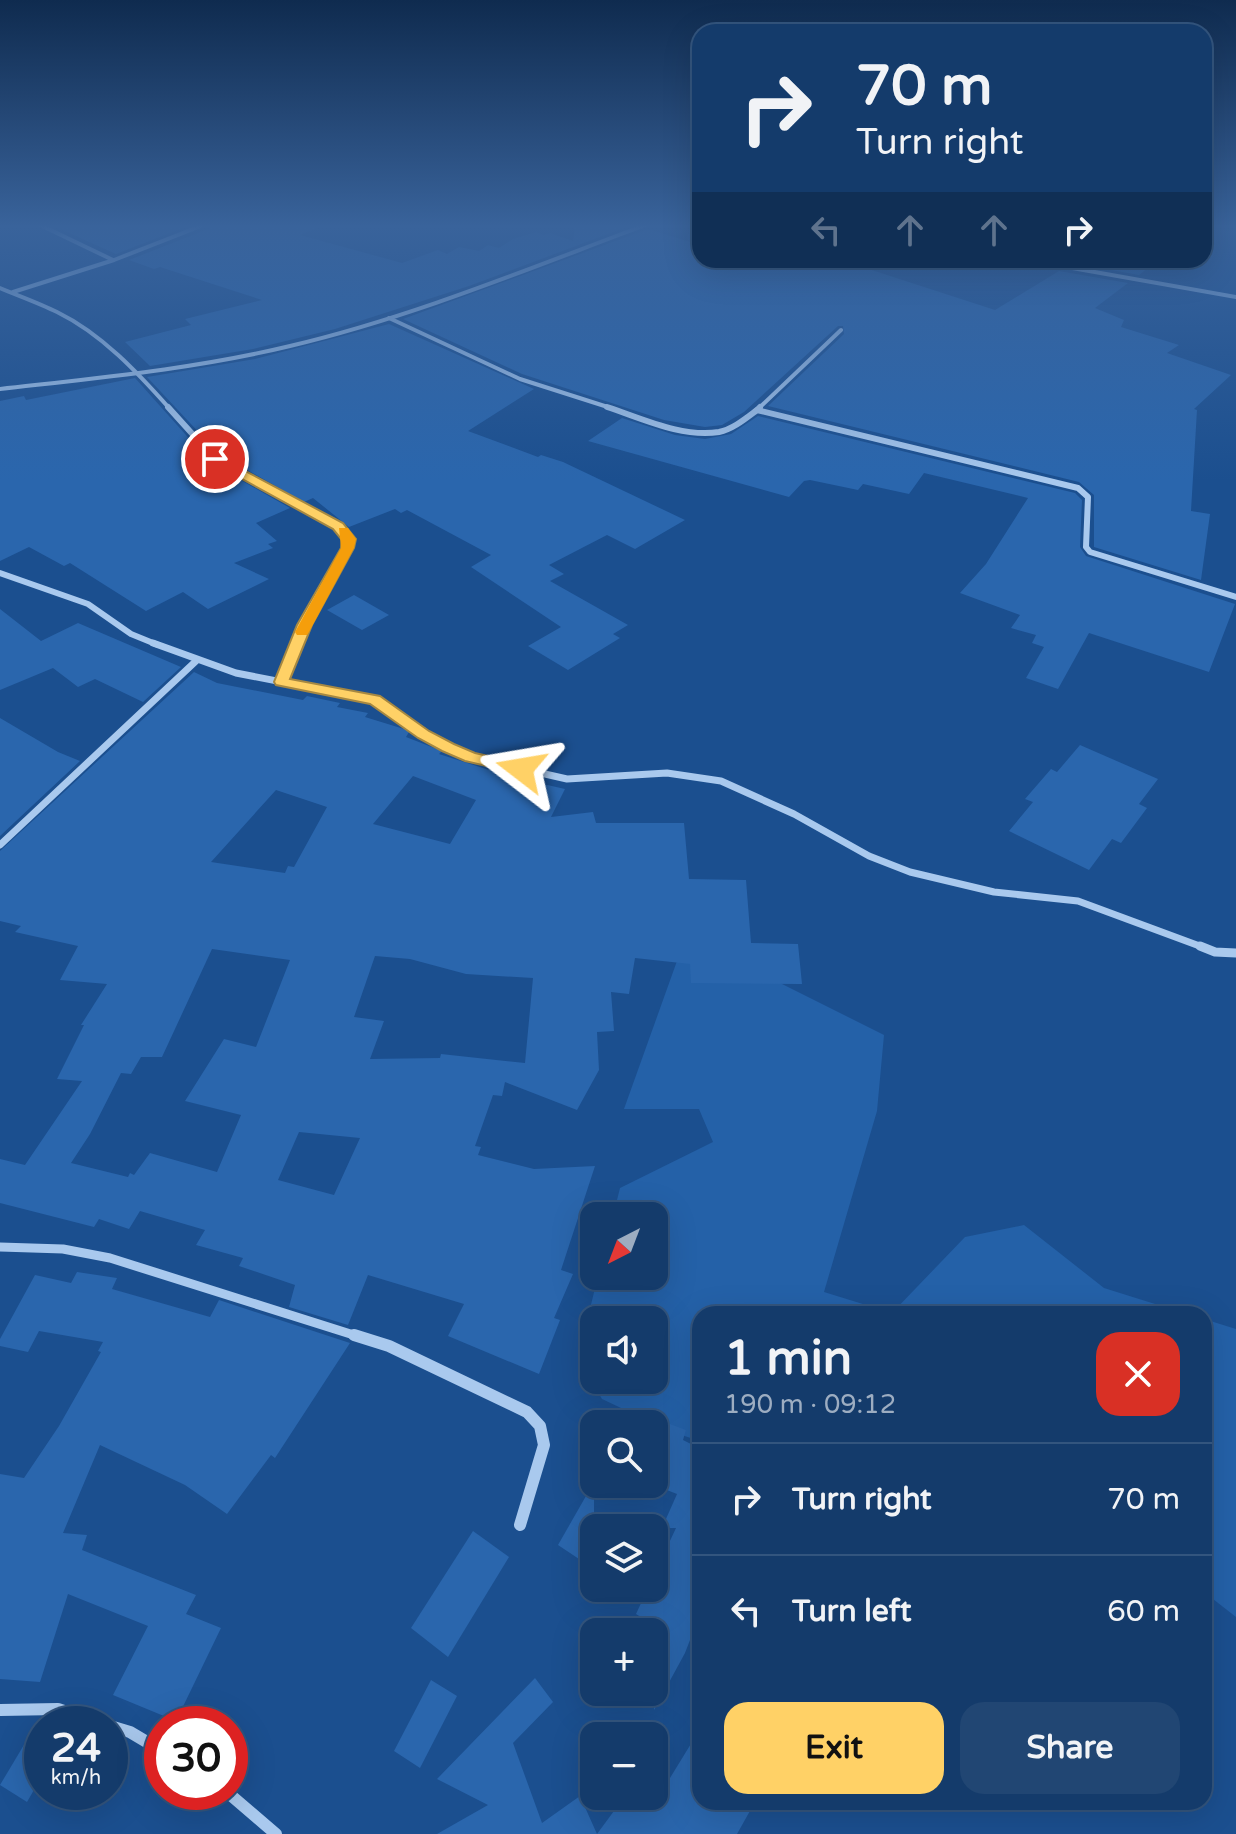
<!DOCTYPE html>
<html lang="en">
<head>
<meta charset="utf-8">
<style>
  :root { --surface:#143b6b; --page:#214673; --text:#f1f3f6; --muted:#9dadc1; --line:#33557e; --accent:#ffd166 }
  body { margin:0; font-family:"Varela Round",sans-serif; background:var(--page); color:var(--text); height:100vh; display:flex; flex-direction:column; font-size:30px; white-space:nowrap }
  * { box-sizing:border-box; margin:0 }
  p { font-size:26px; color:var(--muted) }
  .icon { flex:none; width:44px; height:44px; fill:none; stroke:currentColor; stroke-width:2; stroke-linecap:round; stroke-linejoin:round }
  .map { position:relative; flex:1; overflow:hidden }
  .drawer { position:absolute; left:692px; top:1306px; width:520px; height:504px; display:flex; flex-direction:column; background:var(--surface); border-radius:24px; box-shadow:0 8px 32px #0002,0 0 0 2px var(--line) }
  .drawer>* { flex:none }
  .hud { position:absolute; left:692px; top:24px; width:520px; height:244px; border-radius:24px; box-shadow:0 8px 32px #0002,0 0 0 2px var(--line); background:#143b6b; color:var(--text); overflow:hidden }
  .needle { width:52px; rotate:222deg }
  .buttons { position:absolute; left:580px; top:1202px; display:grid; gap:16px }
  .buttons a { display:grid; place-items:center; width:88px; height:88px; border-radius:16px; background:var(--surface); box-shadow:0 8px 32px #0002,0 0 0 2px var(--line); font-size:40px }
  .speed { position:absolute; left:24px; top:1706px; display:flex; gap:16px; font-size:40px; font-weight:700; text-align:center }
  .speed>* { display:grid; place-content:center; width:104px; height:104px; border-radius:50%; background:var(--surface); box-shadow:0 8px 32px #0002,0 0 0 2px var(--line); line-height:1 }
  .speed small { font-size:20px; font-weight:400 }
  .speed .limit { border:12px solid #d22; background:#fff; color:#111 }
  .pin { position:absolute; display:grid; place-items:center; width:68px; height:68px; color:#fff; margin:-34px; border:4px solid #fff; border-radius:50%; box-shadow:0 2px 8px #0007 }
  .me { position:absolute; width:88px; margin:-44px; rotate:284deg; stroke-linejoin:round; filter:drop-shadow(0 0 6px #0008) }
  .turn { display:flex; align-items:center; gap:28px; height:168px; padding:0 32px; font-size:36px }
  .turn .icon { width:104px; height:104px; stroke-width:2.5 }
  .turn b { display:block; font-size:56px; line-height:68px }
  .lanes { display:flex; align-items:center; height:76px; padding:0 32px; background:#0003; justify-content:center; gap:40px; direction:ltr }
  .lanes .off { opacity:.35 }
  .round { display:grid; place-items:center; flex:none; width:84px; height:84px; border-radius:24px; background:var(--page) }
  .summary { display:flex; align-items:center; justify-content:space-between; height:136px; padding:0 32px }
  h1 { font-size:48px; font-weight:700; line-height:60px }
  .action { display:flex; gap:16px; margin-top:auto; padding:16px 32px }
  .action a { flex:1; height:92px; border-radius:24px; background:var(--accent); color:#111; font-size:32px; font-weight:700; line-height:92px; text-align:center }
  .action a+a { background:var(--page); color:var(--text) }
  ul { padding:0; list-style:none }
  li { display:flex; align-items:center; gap:24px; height:112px; padding:0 32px; border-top:2px solid var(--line) }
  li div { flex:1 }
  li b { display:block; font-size:30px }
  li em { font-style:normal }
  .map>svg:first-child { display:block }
  .green { fill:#2461a8; fill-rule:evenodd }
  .building { fill:#2a66ad; fill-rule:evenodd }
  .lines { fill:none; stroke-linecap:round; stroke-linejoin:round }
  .street-far4 { stroke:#a9c9ee; stroke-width:4 }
  .street-far3 { stroke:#a9c9ee; stroke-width:6 }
  .street-far2 { stroke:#a9c9ee; stroke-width:7 }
  .street-far1 { stroke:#a9c9ee; stroke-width:9 }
  .street { stroke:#a9c9ee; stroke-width:12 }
  .route { fill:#ffd166; stroke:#a68842; stroke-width:2 }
  .slow { fill:#f59e0b }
</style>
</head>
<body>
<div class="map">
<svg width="1236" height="1834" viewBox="0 0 1236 1834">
  <rect width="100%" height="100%" fill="#1b4f8f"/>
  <g class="green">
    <path d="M 712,949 L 884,1035 L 877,1111 L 824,1292 L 892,1313 L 965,1237 L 1024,1225 L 1104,1288 L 1187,1314 L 700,1314 L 700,1441 L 672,1432 L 602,1399 L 578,1358 L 598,1276 L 654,1276 L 654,1216 L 613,1216 L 620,1188 L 713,1142 L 699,1109 L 624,1109 L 677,961 ZM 594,1320 L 654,1320 L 654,1380 L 594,1380 Z"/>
    <path d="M 1204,1319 L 1236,1329 L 1236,1617 L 1204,1592 Z"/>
  </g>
  <g class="building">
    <path d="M 49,224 L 193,224 L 116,254 Z"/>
    <path d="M 211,224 L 326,224 L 300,235 L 402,263 L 438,250 L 447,254 L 459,247 L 479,251 L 488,245 L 499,248 L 513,239 L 536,232 L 544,235 L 550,233 L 573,241 L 575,224 L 632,225 L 469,286 L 335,329 L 253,349 L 150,366 L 125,342 L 191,325 L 185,319 L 262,300 L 160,267 L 154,269 L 129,260 L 208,229 Z"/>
    <path d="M 648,229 L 700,245 L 700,260 L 749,260 L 798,270 L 807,265 L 825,270 L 844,261 L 995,310 L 1059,271 L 1128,283 L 1095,308 L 1124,320 L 1121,327 L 1179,345 L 1167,353 L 1231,375 L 1194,409 L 1197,410 L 1191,511 L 1210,514 L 1201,580 L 1094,547 L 1094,495 L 1079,482 L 768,406 L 844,334 L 843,326 L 838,326 L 744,412 L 722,425 L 705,427 L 664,420 L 522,374 L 403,319 Z"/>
    <path d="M 1077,260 L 1136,260 L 1134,264 L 1149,267 L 1139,275 L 1072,263 Z"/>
    <path d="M 389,324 L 534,389 L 468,431 L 538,457 L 541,455 L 563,462 L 685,520 L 635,549 L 607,535 L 549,565 L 564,574 L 550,581 L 628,625 L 613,634 L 620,638 L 568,670 L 528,646 L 561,627 L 471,567 L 491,555 L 407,510 L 401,513 L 395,509 L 349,527 L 313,498 L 304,502 L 219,454 L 147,377 L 255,359 Z"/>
    <path d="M 135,378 L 211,463 L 290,508 L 256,523 L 277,541 L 268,544 L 273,548 L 234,563 L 269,579 L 208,609 L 183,592 L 146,611 L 70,563 L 64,566 L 29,547 L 0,561 L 0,401 L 24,396 L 26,400 Z"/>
    <path d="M 758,416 L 1075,493 L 1082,500 L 1080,547 L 1086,556 L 1235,604 L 1209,672 L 1089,633 L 1058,689 L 1026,678 L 1044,647 L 1032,643 L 1036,635 L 1011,628 L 1020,615 L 960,593 L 986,564 L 1028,498 L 924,473 L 909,494 L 863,484 L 858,490 L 810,480 L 804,481 L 789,497 L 588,441 L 622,418 L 675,435 L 705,439 L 731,434 Z"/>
    <path d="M 354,595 L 389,615 L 362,630 L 327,610 Z"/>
    <path d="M 0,609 L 41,641 L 78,623 L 181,667 L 143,702 L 95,679 L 78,687 L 53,668 L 0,690 Z"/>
    <path d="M 194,672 L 217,683 L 303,700 L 307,696 L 340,703 L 337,707 L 368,713 L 365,717 L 404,729 L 409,732 L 406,737 L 442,751 L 439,754 L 508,776 L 565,789 L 551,817 L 593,812 L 596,823 L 684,823 L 689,879 L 746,880 L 751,943 L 798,944 L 802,984 L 691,983 L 690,964 L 635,958 L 629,994 L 611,992 L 614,1031 L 597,1032 L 599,1070 L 577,1110 L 505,1082 L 502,1096 L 493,1095 L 475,1146 L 481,1147 L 478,1155 L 534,1169 L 595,1166 L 561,1270 L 573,1274 L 554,1318 L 560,1320 L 539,1374 L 448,1336 L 464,1304 L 368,1275 L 348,1325 L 289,1307 L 295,1285 L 239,1266 L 243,1258 L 196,1245 L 205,1230 L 140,1211 L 129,1229 L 99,1219 L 94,1227 L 0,1203 L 0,1159 L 25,1165 L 82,1081 L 57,1079 L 84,1025 L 81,1025 L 107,984 L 60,980 L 78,946 L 15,932 L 21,926 L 0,921 L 0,851 ZM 413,776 L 476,800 L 450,844 L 373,824 ZM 276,790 L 327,807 L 294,867 L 288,866 L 285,873 L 211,862 ZM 212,949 L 290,960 L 256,1047 L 224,1039 L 185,1101 L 241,1115 L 217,1172 L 150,1153 L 134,1175 L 130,1173 L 128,1177 L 71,1163 L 90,1134 L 121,1073 L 131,1074 L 141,1057 L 162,1057 ZM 375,956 L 410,959 L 466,974 L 533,978 L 525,1063 L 441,1054 L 440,1058 L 370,1059 L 384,1021 L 354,1017 ZM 299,1132 L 360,1138 L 334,1195 L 278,1180 Z"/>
    <path d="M 0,718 L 58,752 L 80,761 L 0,836 Z"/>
    <path d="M 1080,745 L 1158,779 L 1139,804 L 1147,808 L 1121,843 L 1112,839 L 1089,870 L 1009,831 L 1033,802 L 1025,799 L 1051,769 L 1057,772 Z"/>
    <path d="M 77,1272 L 117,1278 L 112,1289 L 210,1317 L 219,1300 L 350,1343 L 275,1458 L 271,1455 L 227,1514 L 185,1485 L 100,1445 L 63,1533 L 87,1535 L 82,1550 L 196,1595 L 186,1614 L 221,1628 L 176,1721 L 113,1695 L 148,1626 L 68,1594 L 40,1682 L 0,1679 L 0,1474 L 24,1478 L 59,1426 L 101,1352 L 98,1351 L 103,1342 L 39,1331 L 28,1352 L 0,1346 L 0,1339 L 35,1275 L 71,1283 Z"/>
    <path d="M 654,1418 L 686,1430 L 683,1440 L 697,1447 L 700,1439 L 700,1614 L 685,1653 L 654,1710 L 654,1632 L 639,1632 L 646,1620 L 636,1614 L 648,1588 L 654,1588 L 654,1575 L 676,1528 L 662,1528 L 677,1494 L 654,1485 Z"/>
    <path d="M 594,1482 L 594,1569 L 558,1545 Z"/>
    <path d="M 473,1531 L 509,1557 L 448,1657 L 411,1628 Z"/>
    <path d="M 535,1678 L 553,1702 L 513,1743 L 542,1823 L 580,1796 L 597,1834 L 437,1834 L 488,1805 L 437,1779 Z"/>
    <path d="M 431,1680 L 457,1696 L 420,1768 L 394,1751 Z"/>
    <path d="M 40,1718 L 42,1776 L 27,1802 L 0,1785 Z"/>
    <path d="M 700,1729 L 700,1802 L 755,1802 L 737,1834 L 597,1834 L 625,1796 L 659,1796 Z"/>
  </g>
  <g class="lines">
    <g class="street-far4">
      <path d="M 38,224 L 113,260"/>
      <path d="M 1027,260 L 1236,297"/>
      <path d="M 0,288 C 19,296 39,303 57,312 C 102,334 138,373 170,409"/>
      <path d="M 13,292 L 114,260 L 206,224"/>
      <path d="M 389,318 L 520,379 L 614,409"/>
      <path d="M 0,389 C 97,378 195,369 290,346 C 413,317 530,268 648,224"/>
      <path d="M 758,409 L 841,330"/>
    </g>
    <g class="street-far3">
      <path d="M 168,407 L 215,459 L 347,533 L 348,548 L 296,645"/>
      <path d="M 607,407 C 641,418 682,438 719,432 C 733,429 745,419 757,410 L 1078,488 L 1088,497 L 1086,547 L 1090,552 L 1236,597"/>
      <path d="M 757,410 L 760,407"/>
      <path d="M 0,573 L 88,604 L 131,634 L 158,645"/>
    </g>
    <g class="street-far2">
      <path d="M 153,643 L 236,673 L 375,700 L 423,734 L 470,757 L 567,779 L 667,773 L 721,781 L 794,814 L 869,856 L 910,872 L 994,892 L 1078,901 L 1205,948"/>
      <path d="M 281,682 L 297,643"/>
      <path d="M 0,845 L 196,661"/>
    </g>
    <g class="street-far1">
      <path d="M 1200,946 L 1215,952 L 1236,953"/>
      <path d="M 0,1247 L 63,1249 L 110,1258 L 360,1337"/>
    </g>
    <g class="street">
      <path d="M 354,1335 L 389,1346 L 527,1412 L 540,1426 L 544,1445 L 520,1525"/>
      <path d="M 0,1710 L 58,1709 L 103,1724"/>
      <path d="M 110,1726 L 130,1732 L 162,1751"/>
      <path d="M 227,1792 L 276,1834"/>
    </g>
  </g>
  <linearGradient id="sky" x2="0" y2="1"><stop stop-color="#0f2b4f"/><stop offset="0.47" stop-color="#39639b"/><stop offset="1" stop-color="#39639b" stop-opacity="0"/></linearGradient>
  <rect width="1236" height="481" fill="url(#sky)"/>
  <path class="route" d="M 211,457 L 219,457 L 343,523 L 356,539 L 354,548 L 312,625 L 290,679 L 380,696 L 429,731 L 454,744 L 475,753 L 527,765 L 527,773 L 521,774 L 465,761 L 442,751 L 418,738 L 370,704 L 276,685 L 274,682 L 297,625 L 341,548 L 342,540 L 333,529 L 211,462 Z"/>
  <path class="slow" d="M 339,528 L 348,528 L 356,539 L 354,548 L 309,632 L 307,635 L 297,635 L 295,632 L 341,548 Z"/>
</svg>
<div class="buttons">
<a><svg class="needle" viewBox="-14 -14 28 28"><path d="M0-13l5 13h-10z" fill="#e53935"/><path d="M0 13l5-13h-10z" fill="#9dadc1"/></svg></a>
<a><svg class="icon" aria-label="sound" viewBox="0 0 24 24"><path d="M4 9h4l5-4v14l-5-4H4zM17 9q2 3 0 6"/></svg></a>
<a><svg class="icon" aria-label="search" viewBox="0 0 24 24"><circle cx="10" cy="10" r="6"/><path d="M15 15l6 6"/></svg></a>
<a><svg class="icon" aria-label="layers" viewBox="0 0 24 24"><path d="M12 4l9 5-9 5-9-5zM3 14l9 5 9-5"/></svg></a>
<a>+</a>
<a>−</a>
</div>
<div class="speed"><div>24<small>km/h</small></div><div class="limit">30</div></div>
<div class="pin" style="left:215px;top:459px;background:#d93025"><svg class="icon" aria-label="arrive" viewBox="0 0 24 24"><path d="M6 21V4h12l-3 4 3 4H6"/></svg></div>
<svg class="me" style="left:521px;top:769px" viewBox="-20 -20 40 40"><path d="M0-17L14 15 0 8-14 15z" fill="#ffd166" stroke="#fff" stroke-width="4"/></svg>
<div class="hud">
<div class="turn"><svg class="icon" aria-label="right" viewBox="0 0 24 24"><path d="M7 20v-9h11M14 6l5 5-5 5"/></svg><div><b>70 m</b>Turn right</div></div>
<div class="lanes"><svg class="icon off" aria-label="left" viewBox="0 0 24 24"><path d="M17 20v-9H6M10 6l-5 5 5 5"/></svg><svg class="icon off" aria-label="ahead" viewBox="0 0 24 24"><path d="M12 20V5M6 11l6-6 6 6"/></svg><svg class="icon off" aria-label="ahead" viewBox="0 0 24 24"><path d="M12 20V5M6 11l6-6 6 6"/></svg><svg class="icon" aria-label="right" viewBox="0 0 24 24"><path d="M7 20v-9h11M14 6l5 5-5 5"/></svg></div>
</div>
<section class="drawer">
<div class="summary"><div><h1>1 min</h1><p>190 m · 09:12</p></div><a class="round" style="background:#d93025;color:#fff"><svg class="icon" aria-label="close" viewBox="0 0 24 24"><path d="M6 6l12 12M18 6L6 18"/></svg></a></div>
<ul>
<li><svg class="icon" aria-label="right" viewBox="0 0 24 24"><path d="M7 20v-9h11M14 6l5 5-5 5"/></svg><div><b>Turn right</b></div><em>70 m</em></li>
<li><svg class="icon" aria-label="left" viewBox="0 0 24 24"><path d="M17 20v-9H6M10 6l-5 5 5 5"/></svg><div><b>Turn left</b></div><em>60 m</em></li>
</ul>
<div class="action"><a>Exit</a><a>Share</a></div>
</section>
</div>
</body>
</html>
